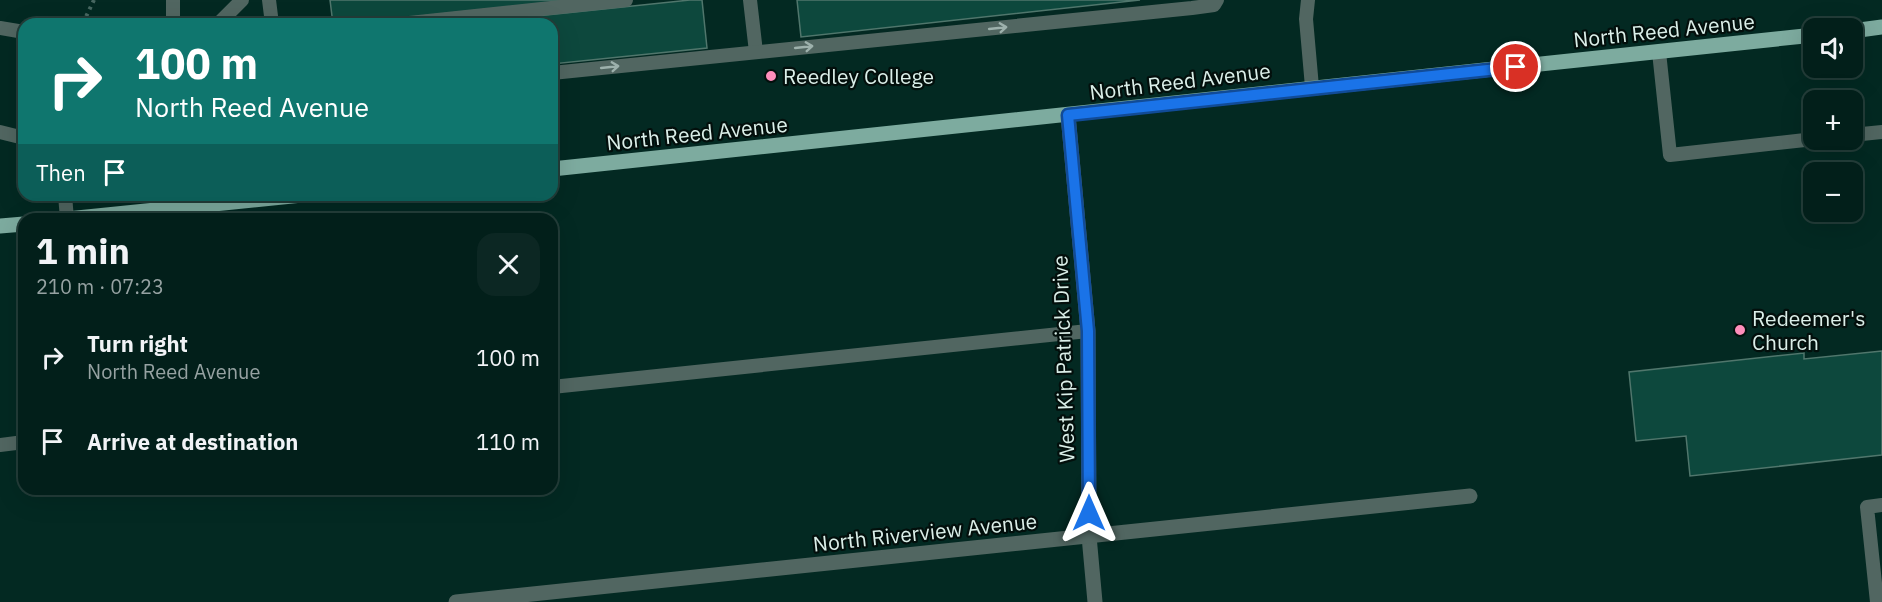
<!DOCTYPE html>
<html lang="en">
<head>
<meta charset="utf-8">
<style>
  :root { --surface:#021f1a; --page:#0c2723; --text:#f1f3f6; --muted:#96a2a2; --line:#233d39 }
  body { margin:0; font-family:"IBM Plex Sans",sans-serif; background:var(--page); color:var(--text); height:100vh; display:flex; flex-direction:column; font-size:22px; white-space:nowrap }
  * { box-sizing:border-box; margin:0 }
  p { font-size:20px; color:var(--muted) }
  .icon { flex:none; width:33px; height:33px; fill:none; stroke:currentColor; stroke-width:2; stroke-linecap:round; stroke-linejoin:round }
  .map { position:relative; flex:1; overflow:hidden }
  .side { position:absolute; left:18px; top:213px; width:540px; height:282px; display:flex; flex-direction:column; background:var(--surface); border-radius:18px; box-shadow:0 6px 24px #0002,0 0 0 2px var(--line) }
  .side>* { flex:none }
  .guide { position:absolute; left:18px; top:18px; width:540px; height:183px; border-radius:18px; box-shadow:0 6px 24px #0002,0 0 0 2px var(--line); background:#0f766e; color:#fff; overflow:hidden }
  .controls { position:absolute; left:1803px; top:18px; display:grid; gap:12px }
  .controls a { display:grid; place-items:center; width:60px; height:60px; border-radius:12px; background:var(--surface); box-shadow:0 6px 24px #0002,0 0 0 2px var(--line); font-size:30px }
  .pin { position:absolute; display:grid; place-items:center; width:51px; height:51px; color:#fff; margin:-26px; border:3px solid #fff; border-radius:50%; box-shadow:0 2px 6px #0007 }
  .me { position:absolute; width:66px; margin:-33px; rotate:0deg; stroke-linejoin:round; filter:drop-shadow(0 0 4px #0008) }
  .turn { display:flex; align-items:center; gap:21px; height:126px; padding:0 18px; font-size:27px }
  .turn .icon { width:78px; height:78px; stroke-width:2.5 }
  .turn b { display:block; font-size:42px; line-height:51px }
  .then { display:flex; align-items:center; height:57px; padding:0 18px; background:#0003; gap:12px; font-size:22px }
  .round { display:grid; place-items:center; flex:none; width:63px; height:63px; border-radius:18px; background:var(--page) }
  .head { display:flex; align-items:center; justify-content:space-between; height:102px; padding:0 18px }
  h1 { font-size:36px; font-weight:700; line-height:45px }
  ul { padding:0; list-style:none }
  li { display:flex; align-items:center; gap:18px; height:84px; padding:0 18px }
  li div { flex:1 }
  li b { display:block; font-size:22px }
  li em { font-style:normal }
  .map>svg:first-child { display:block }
  .building { fill:#0d483d; stroke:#50766c; stroke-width:1.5 }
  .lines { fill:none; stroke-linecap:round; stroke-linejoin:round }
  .path { stroke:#476761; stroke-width:4; stroke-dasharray:3 4.5; stroke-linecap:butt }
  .service { stroke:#516661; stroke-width:14 }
  .minor { stroke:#516661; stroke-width:15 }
  .primary { stroke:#7dab9f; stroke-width:15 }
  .oneway { stroke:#9db1ac }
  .route-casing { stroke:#114b97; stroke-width:15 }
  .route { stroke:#1a73e8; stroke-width:10 }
  .poi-dot { fill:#fe8ebb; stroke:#030f0c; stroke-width:2 }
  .labels { text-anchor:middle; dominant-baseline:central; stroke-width:4.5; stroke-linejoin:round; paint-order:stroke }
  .street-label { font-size:21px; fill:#dbefe9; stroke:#030f0c }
  .poi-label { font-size:21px; fill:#dbefe9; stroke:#030f0c; text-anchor:start }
</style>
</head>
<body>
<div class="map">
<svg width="1882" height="602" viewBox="0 0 1882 602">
  <rect width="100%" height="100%" fill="#032922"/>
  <g class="building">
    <path d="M 330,0 L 575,0 L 345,24 L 333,24 Z"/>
    <path d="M 690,0 L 702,0 L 707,48 L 552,64 L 552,24 L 460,24 Z"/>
    <path d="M 797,0 L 1140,0 L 801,37 Z"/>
    <path d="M 1882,351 L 1882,455 L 1690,476 L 1686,436 L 1636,441 L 1629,372 L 1804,353 L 1804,359 Z"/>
  </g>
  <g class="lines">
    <path class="path" d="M 83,23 L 94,0"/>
    <g class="service">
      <path d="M 269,0 L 272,24"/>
      <path d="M 750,0 L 756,52"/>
      <path d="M 1308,0 L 1306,19 L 1312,87"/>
      <path d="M 173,24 L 173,0"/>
      <path d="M 218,24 L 242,0"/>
      <path d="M 400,24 L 626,0"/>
      <path d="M 0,28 L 24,32"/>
      <path d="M 1659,52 L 1670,155 L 1814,139"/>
      <path d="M 552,73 L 1192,8 L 1214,5 L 1217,0"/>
      <path d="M 0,132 L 24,138"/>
      <path d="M 1852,135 L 1882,132"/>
      <path d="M 65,195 L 67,219"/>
      <path d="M 552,387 L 1088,331"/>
      <path d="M 0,445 L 24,442"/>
      <path d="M 1877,602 L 1867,507 L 1882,505"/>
    </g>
    <g class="minor">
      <path d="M 1068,115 L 1088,331 L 1089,536 L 1095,602"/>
      <path d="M 456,602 L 1470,496"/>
    </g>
    <g class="primary">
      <path d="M 1852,31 L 1882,27"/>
      <path d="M 552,169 L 1814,35"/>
      <path d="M 67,219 L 302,195"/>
      <path d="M 0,226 L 24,224"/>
    </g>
  </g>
  <defs><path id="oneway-shaft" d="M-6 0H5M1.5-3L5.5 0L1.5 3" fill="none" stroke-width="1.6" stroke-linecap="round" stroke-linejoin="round" transform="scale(1.5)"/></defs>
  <g class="oneway">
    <use href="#oneway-shaft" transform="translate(998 28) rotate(-6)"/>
    <use href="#oneway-shaft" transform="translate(804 47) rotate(-6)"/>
    <use href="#oneway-shaft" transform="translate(610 67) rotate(-6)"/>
  </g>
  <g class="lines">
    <g class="route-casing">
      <path id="route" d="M 1089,513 L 1088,331 L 1068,115 L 1516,67"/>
    </g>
    <use href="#route" class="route"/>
  </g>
  <g class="poi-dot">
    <circle cx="771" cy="76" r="6"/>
    <circle cx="1740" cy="330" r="6"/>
  </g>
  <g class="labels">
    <g class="street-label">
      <text transform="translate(1664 30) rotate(-6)">North Reed Avenue</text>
      <text transform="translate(1180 81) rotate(-7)">North Reed Avenue</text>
      <text transform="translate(697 133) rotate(-6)">North Reed Avenue</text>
      <text transform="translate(1063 359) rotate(-92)">West Kip Patrick Drive</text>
      <text transform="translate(925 532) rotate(-6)">North Riverview Avenue</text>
    </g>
    <g class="poi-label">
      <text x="783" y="76">Reedley College</text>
      <text x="1752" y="318">Redeemer's<tspan x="1752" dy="24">Church</tspan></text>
    </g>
  </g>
</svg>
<div class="controls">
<a><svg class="icon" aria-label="sound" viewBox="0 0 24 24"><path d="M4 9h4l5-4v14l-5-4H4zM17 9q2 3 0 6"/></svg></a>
<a>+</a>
<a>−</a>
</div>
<div class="pin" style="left:1516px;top:67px;background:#d93025"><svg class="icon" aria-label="arrive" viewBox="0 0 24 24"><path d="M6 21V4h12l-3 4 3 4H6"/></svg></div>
<svg class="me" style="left:1089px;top:513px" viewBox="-20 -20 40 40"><path d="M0-17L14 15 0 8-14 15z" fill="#1a73e8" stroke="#fff" stroke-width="4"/></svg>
<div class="guide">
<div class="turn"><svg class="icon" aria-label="right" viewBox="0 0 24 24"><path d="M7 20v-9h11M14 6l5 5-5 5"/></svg><div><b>100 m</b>North Reed Avenue</div></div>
<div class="then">Then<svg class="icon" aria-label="arrive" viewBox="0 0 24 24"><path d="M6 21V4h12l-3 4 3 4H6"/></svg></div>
</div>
<section class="side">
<div class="head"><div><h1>1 min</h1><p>210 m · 07:23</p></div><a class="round"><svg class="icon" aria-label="close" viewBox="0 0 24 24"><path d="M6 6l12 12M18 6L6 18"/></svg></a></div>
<ul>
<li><svg class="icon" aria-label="right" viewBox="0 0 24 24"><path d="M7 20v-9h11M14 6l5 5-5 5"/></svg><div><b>Turn right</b><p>North Reed Avenue</p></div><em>100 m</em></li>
<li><svg class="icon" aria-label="arrive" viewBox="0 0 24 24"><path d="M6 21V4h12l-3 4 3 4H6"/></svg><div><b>Arrive at destination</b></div><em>110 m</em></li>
</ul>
</section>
</div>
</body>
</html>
